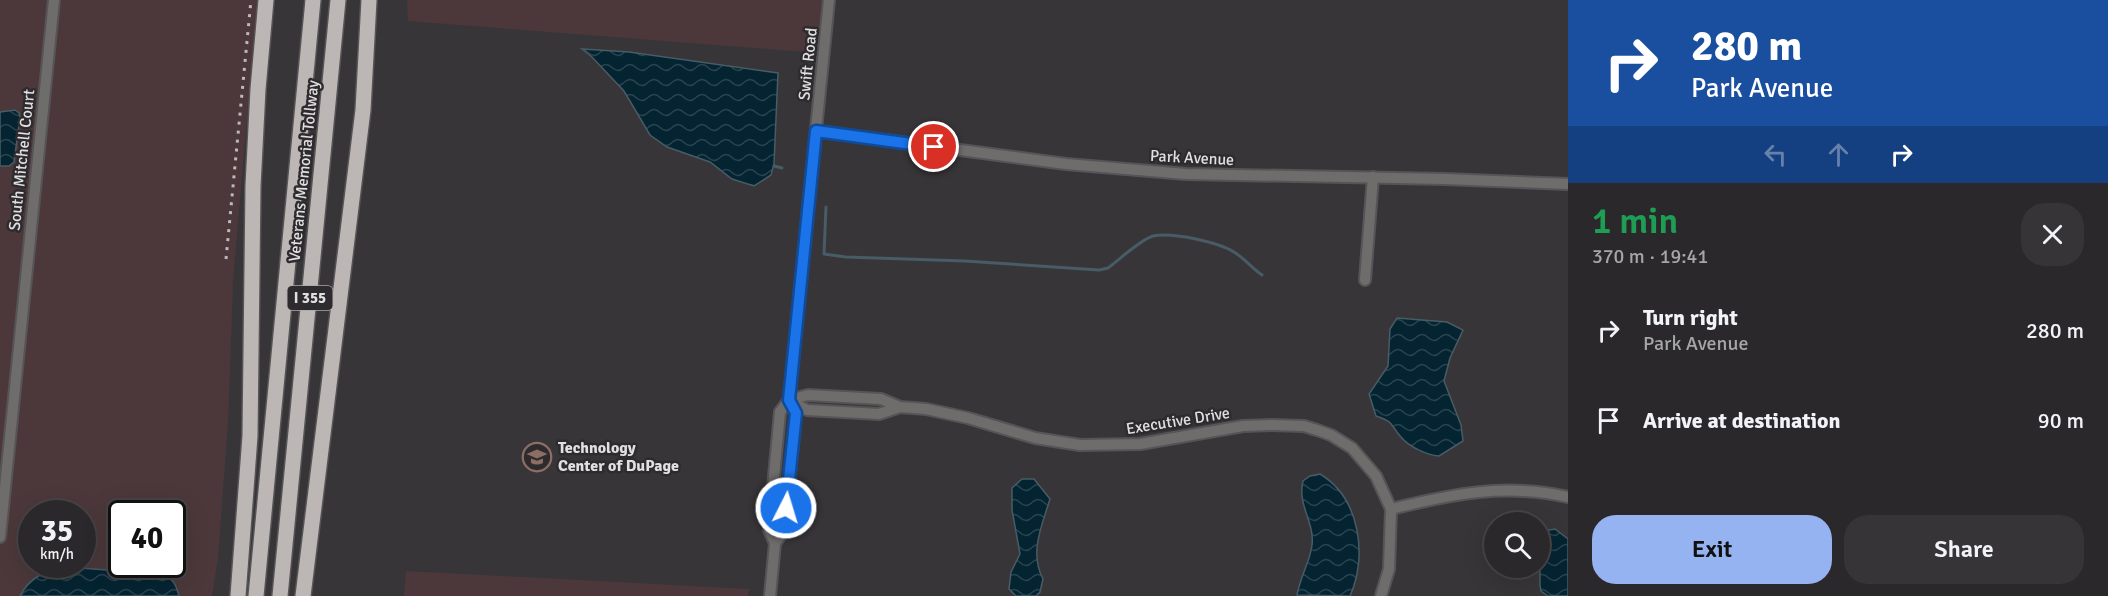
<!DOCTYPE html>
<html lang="en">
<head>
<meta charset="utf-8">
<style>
  :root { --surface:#2a282a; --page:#363436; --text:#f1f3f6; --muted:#a5a6a8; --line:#464447; --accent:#95b2f1 }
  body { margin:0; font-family:Signika,sans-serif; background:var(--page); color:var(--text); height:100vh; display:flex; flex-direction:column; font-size:22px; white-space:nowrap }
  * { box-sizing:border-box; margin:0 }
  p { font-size:20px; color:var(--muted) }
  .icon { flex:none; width:33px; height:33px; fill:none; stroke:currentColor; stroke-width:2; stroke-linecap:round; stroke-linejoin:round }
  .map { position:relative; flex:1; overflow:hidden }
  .details { display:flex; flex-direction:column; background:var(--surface); width:540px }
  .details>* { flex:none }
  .top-card { background:#1a4fa0; color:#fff; overflow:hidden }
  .buttons { position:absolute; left:1484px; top:512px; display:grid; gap:12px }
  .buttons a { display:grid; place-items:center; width:66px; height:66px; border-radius:50%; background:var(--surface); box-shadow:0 6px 24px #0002,0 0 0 2px var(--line); font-size:30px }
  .speed { position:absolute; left:18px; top:500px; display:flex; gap:12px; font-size:30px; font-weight:700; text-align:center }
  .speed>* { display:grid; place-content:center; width:78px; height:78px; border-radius:50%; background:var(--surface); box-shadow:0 6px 24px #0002,0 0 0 2px var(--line); line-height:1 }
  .speed small { font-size:15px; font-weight:400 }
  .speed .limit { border:3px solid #111; border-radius:9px; background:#fff; color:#111 }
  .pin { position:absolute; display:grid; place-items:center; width:51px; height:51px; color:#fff; margin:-26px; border:3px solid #fff; border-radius:50%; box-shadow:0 2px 6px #0007 }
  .me { position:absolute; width:66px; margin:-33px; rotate:5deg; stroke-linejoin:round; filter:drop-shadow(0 0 4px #0008) }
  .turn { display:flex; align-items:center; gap:21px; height:126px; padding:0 24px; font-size:27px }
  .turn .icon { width:78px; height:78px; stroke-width:2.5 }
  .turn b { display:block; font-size:42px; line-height:51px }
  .lanes { display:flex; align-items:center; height:57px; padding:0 24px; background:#0003; justify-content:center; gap:30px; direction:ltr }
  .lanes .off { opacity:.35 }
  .round { display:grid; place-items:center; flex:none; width:63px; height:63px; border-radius:24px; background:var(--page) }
  .head { display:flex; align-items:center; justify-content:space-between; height:102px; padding:0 24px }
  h1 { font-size:36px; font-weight:600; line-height:45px; color:#1e9e55 }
  .primary-button { display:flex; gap:12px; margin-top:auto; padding:12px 24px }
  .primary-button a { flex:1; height:69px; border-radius:24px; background:var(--accent); color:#111; font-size:24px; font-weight:600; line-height:69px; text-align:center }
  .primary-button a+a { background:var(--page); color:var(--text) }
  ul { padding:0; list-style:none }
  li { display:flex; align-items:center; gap:18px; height:90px; padding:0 24px }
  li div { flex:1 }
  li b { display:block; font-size:22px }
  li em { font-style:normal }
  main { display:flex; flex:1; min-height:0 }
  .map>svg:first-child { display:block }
  .industrial { fill:#4c383b; fill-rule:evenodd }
  .water { fill:url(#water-waves); stroke:#475c66; stroke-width:1.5 }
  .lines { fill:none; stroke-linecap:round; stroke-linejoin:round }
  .stream { stroke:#475c66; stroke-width:3 }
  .minor-casing { stroke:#565456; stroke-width:14 }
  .highway-casing { stroke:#565456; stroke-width:18 }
  .minor { stroke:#6f6d6c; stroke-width:10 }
  .highway { stroke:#bcb7b5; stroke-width:15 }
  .rail { stroke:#bbb9bb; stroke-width:3; stroke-dasharray:3 6; stroke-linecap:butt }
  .route-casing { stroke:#114b97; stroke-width:15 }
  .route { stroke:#1a73e8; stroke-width:10 }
  .labels { text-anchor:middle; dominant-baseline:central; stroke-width:5; stroke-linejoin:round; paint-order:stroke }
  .shield { fill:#2e2b2e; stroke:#aba9ab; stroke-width:1.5 }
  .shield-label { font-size:15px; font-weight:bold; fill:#e1dfe1 }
  .street-label { font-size:16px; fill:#e1dfe1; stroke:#2e2b2e }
  .poi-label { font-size:16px; font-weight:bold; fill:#e1dfe1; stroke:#2e2b2e; text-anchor:start }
</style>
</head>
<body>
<main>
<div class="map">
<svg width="1568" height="596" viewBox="0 0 1568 596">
  <defs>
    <pattern id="water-waves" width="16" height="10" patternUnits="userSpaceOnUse" patternTransform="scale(1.5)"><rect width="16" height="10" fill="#052432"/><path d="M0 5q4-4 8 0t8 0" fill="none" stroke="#29434f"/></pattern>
  </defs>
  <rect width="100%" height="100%" fill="#383538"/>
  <g class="industrial">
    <path d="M 0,0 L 257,0 L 233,282 L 228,422 L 218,558 L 212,596 L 0,596 ZM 32,513 L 82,513 L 82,564 L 32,564 ZM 122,513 L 172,513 L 172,564 L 122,564 Z"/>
    <path d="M 407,0 L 826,0 L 820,53 L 408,21 Z"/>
    <path d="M 406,571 L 749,589 L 748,596 L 404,596 Z"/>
  </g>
  <g class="water">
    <path d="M 582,49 L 629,52 L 778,73 L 774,164 L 771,175 L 754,186 L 732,179 L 710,162 L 667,147 L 650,135 L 624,91 L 591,56 Z"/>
    <path d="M 15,110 L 19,113 L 20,117 L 14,162 L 9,166 L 0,166 L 0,112 Z"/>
    <path d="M 1397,318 L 1447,322 L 1463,330 L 1450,358 L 1444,381 L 1461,425 L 1463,441 L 1439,456 C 1427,455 1409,447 1401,437 C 1389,424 1396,423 1376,416 L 1369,394 L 1388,366 L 1390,329 Z"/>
    <path d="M 1320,474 C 1360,498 1368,556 1350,596 L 1297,595 C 1300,577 1310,562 1312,545 C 1315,523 1297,505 1303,481 L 1310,476 Z"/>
    <path d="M 1022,479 L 1034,479 L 1050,499 C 1042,525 1029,553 1043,579 L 1040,592 L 1036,596 L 1016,596 L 1009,589 L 1011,572 L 1020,554 L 1012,510 L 1012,488 Z"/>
    <path d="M 1555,529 L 1568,539 L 1568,596 L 1548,596 L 1541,591 L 1540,585 L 1540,546 L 1549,530 Z"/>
    <path d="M 66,567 L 161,574 C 173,578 176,584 179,596 L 20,596 C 29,578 47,569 66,567 Z"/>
  </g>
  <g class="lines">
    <g class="stream">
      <path d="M 774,166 L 782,168"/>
      <path d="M 826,207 L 824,254 L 846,257 L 965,261 L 1099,270 L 1108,268 C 1120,259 1140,240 1153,236 C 1172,232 1218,242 1234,252 C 1244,258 1252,268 1262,275"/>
    </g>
    <g class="minor-casing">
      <g id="minor">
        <path d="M 816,131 L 1066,164 L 1186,174 L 1445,179 L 1568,184"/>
        <path d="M 1365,280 L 1373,177"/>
        <path d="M 789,400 L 808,395 L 881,399 L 900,407 L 926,409 L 968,418 L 1035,438 L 1080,445 L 1140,444 L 1243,426 L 1272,425 L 1304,426 L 1317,430 L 1331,435 L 1352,448 L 1376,476 L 1391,509 L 1389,569 L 1381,596"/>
        <path d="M 789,400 L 807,410 L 879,414 L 900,407"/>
        <path d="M 1391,509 C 1452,494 1505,483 1568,497"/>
        <path d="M 0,537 L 54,0"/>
        <path d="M 775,543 L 784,531 L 796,413 L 789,400"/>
        <path d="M 770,596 L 775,543 L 769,530 L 780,412 L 789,400 L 829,0"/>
      </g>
    </g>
    <g class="highway-casing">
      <g id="highway">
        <path d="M 238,596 L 250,436 L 253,186 L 258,89 L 266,0"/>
        <path d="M 256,596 L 313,0"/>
        <path d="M 280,596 L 338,0"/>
        <path d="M 303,596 L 363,110 L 369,0"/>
      </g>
    </g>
    <use href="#minor" class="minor"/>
    <use href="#highway" class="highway"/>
    <path class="rail" d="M 226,259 L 251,0"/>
  </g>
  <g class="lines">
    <g class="route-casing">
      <path id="route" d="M 786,508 L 796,413 L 789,400 L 816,131 L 934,147"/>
    </g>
    <use href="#route" class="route"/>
  </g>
  <defs>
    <g id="school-ring" transform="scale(1.5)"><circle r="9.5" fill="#2e2b2e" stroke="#8d6e63" stroke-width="1.5"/><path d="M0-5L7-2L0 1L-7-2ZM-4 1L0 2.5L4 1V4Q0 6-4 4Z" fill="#8d6e63"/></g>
  </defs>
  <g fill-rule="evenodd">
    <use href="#school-ring" x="537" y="457"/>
  </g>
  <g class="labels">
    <rect class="shield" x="287.5" y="286" width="45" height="24" rx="4.5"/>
    <g class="shield-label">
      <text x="310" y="298">I 355</text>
    </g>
    <g class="street-label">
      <text transform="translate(808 64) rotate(-84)">Swift Road</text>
      <text transform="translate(1192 158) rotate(3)">Park Avenue</text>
      <text transform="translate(22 160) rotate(-84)">South Mitchell Court</text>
      <text transform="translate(304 171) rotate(-84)">Veterans Memorial Tollway</text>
      <text transform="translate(1178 421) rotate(-9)">Executive Drive</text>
    </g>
    <g class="poi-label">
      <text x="558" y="448">Technology<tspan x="558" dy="18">Center of DuPage</tspan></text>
    </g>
  </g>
</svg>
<div class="buttons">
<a><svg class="icon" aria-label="search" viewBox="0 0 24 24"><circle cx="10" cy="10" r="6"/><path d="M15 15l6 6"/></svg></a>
</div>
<div class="speed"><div>35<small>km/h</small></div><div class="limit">40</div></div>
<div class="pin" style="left:934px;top:147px;background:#d93025"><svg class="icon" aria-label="arrive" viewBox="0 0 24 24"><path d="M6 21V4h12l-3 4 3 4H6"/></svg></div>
<svg class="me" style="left:786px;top:508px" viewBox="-20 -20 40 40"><circle r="17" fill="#1a73e8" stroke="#fff" stroke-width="3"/><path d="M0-11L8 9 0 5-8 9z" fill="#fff"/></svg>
</div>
<section class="details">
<div class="top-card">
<div class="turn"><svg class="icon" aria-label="right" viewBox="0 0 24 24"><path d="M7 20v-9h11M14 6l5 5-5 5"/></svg><div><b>280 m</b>Park Avenue</div></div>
<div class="lanes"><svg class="icon off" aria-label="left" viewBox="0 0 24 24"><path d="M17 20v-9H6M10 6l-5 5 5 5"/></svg><svg class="icon off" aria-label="ahead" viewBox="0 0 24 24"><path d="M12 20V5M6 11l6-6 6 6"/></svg><svg class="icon" aria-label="right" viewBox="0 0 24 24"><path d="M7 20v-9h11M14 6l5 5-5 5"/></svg></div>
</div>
<div class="head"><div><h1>1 min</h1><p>370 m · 19:41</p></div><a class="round"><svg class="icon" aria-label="close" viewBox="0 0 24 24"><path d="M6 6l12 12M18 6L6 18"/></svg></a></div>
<ul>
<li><svg class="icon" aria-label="right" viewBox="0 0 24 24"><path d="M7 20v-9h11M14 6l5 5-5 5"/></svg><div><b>Turn right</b><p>Park Avenue</p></div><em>280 m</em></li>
<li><svg class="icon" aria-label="arrive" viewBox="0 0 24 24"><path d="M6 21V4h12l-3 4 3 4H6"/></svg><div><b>Arrive at destination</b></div><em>90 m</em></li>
</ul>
<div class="primary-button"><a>Exit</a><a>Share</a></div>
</section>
</main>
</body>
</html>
